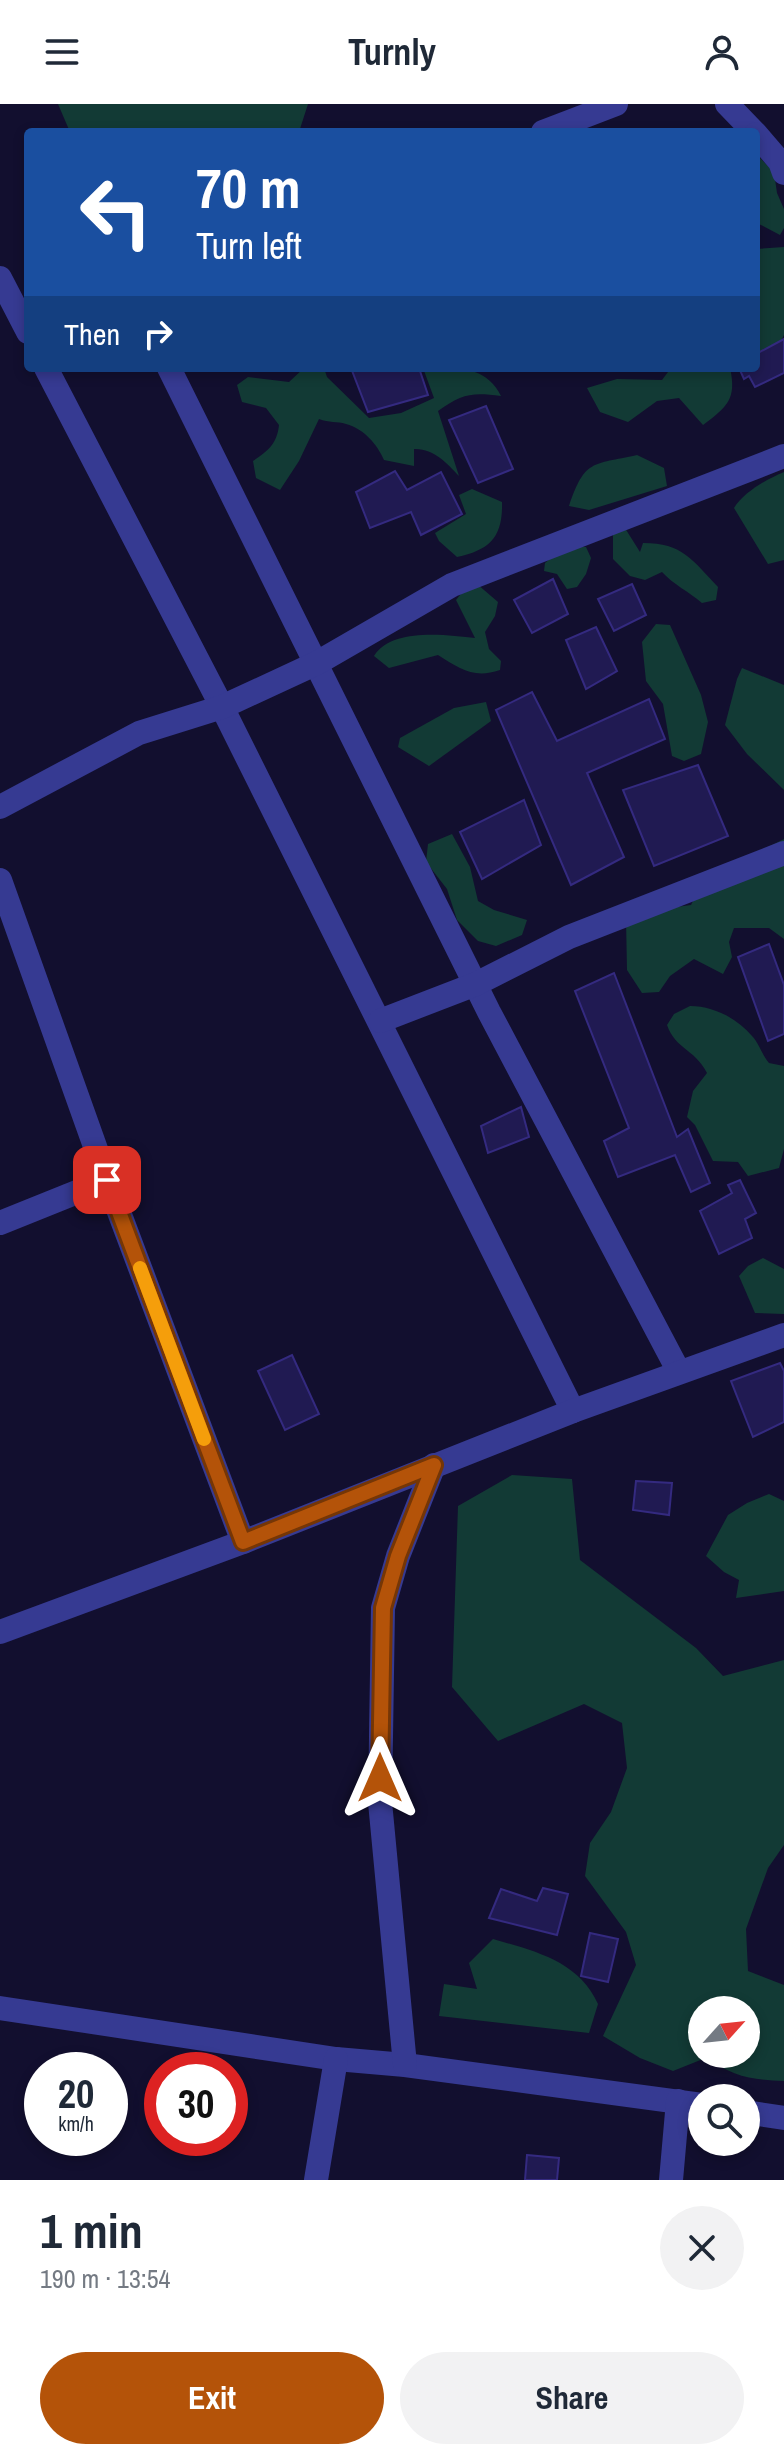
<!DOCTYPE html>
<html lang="en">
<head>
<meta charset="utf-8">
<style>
  :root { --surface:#fff; --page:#f2f2f3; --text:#1f2937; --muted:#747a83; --accent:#b45309 }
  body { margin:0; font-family:"Archivo Narrow",sans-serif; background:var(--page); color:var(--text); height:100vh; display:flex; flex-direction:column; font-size:30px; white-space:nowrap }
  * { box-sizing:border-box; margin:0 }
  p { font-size:26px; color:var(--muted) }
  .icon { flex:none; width:44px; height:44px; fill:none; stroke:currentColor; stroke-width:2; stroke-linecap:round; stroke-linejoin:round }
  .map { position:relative; height:2076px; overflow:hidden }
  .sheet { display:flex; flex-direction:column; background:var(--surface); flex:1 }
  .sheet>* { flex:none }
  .hud { position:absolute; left:24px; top:24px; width:736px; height:244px; border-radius:8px; box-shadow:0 4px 12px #0003; background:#1a4fa0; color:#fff; overflow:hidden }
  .needle { width:52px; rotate:63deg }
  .buttons { position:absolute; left:688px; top:1892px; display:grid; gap:16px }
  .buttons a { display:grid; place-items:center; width:72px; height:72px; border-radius:50%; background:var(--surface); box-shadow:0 4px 12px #0003; font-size:40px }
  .speed { position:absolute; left:24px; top:1948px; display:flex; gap:16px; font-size:40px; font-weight:700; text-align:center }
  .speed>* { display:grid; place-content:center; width:104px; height:104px; border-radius:50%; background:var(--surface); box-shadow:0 4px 12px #0003; line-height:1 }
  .speed small { font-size:20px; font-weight:400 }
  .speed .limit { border:12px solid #d22; background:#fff; color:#111 }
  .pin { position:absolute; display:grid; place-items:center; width:68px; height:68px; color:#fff; margin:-34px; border-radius:16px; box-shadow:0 4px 12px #0006 }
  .me { position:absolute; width:88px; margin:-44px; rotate:0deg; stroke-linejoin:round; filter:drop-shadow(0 0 6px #0008) }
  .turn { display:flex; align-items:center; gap:28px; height:168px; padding:0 40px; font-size:36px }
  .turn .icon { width:104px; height:104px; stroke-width:2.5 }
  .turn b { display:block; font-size:56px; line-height:68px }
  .then { display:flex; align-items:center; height:76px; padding:0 40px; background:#0003; gap:16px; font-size:30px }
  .round { display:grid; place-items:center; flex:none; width:84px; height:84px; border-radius:42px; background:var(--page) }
  .head { display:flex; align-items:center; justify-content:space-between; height:136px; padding:0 40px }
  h1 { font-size:48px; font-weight:700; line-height:60px }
  .cta { display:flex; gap:16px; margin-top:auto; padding:16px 40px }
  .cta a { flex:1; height:92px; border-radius:48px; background:var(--accent); color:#fff; font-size:32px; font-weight:700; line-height:92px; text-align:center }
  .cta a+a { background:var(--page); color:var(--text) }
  header { display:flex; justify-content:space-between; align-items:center; height:104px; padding:0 40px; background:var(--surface); font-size:36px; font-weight:700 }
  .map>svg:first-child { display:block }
  .green { fill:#123a35; fill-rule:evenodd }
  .building { fill:#201a52; stroke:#342a80; stroke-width:2 }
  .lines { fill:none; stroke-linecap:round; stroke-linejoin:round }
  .minor { stroke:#363a92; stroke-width:24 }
  .route-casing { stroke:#753606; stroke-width:20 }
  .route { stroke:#b45309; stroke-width:14 }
  .slow { stroke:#f59e0b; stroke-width:14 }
</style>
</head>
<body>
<header><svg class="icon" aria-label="menu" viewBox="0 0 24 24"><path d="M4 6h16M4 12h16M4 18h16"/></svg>Turnly<svg class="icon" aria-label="person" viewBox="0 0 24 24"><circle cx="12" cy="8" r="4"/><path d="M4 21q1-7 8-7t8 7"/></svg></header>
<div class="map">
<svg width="784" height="2076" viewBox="0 0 784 2076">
  <rect width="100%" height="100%" fill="#120f2f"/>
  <g class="green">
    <path d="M 58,0 L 308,0 L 299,28 L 70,28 Z"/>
    <path d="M 756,50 L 774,68 L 777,89 L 784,105 L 784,124 L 780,131 L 759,120 L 756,109 Z"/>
    <path d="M 784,143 L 784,231 L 777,245 L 766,257 L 756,245 L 756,145 Z"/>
    <path d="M 304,264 L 324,264 L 327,273 L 369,314 L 401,309 L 434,294 L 423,264 C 454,264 485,260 501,292 C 471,288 462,290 438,307 L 459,372 C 447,359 433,344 414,345 L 414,362 L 384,356 C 377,340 364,325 346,320 C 337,317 329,319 319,315 L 299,357 L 280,386 L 256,374 L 253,357 C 268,347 277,340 279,321 L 266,304 L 242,298 L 237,281 L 248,273 L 289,278 Z"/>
    <path d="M 671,264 L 730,264 C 737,295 727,303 703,321 L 679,294 L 657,297 L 628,318 L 600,308 L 587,284 L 617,275 L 662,276 Z"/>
    <path d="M 637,351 L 664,364 L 667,382 L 589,406 L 569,402 C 585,355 592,361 637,351 Z"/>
    <path d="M 784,368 L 784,456 L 768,460 L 734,404 C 744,388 767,375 784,368 Z"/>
    <path d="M 472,385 L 502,398 C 503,433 490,446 457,453 L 439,437 L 435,429 L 466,410 L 459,391 Z"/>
    <path d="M 623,421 L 640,448 L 643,439 C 683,439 692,456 718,483 L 716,496 L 702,499 C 688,487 674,481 662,468 L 645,476 L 630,472 L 613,455 L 613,429 Z"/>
    <path d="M 580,443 L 586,443 L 591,454 L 586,470 L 577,483 L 567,485 L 557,470 L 544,467 L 545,459 L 556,450 Z"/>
    <path d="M 477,480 L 498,498 L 495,512 L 485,528 L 489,545 L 501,557 L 500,566 C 474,575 460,565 438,551 L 389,564 L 374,552 C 392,523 447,531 475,534 L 456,496 L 464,486 Z"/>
    <path d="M 656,520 L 670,521 L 701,591 L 708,618 L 701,650 L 684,657 L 672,652 L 663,600 L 646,577 L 642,538 Z"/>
    <path d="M 742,564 L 784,581 L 784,686 L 747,650 L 725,621 L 737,575 Z"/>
    <path d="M 486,598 L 491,617 L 429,662 L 398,643 L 400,634 L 454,604 Z"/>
    <path d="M 452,730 L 470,763 L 478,797 L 494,806 L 527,816 L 522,831 L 496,842 L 478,837 L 457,816 L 447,785 L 426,758 L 428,740 Z"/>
    <path d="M 784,735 L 784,835 L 769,824 L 734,824 L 729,838 L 732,853 L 723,870 L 694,855 L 670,872 L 659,888 L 642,889 L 627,866 L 626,815 L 647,807 L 691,801 L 699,785 L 760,747 Z"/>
    <path d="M 690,902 C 713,902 737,914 752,932 C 759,939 762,951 769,959 L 784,962 L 784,1045 L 779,1064 L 748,1072 L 738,1058 L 713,1057 L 695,1021 L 687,1013 L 693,987 L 707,969 C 694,944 676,946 667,921 L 674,910 Z"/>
    <path d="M 763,1154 L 784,1165 L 784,1210 L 755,1209 L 739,1172 L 748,1162 Z"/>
    <path d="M 512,1371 L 572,1375 L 580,1456 L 696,1544 L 723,1572 L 784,1556 L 784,1741 L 768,1764 L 746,1825 L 748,1867 L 784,1881 L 784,1977 C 755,1976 730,1973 708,1953 L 673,1967 L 640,1954 L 603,1932 L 636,1861 L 626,1828 L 585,1772 L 590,1739 L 611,1708 L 627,1664 L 622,1619 L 584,1600 L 498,1637 L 452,1583 L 458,1402 ZM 702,1906 L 746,1906 L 746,1950 L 702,1950 Z"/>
    <path d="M 769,1390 L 784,1397 L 784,1487 L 736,1494 L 739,1476 L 724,1468 L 706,1452 L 728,1411 L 747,1399 Z"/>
    <path d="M 493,1835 C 534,1847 579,1857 598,1900 L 589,1929 L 439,1912 L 444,1880 L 477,1885 L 469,1859 Z"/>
  </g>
  <g class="building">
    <path d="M 784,235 L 784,269 L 755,283 L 749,272 L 744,275 L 739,264 L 756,264 L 756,250 Z"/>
    <path d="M 351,264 L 419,264 L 428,291 L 368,308 Z"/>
    <path d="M 486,302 L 513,365 L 478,379 L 449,316 Z"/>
    <path d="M 395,367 L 407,386 L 441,368 L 462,410 L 421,431 L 411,408 L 370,424 L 356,388 Z"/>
    <path d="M 553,475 L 568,510 L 532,529 L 514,496 Z"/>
    <path d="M 632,480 L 646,511 L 614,527 L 598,495 Z"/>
    <path d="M 596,523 L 617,567 L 586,585 L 566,536 Z"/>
    <path d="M 532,588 L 557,637 L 649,595 L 665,635 L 587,669 L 624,753 L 571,781 L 496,606 Z"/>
    <path d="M 698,661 L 728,732 L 654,762 L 623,686 Z"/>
    <path d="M 524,696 L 541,741 L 482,775 L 460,728 Z"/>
    <path d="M 769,840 L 784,881 L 784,930 L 768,937 L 738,853 Z"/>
    <path d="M 614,869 L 677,1033 L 688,1025 L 710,1079 L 691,1088 L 675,1051 L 618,1073 L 604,1037 L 629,1024 L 575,887 Z"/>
    <path d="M 521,1003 L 529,1033 L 488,1049 L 481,1022 Z"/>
    <path d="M 740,1076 L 756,1109 L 745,1115 L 752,1134 L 719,1150 L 700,1107 L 732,1089 L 728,1081 Z"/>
    <path d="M 292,1251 L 319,1310 L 285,1326 L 258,1267 Z"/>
    <path d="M 780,1259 L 784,1267 L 784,1318 L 753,1333 L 731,1277 Z"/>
    <path d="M 636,1377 L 672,1379 L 669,1411 L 633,1406 Z"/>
    <path d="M 543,1784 L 568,1790 L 557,1831 L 489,1814 L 501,1785 L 537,1797 Z"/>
    <path d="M 590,1829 L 618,1835 L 608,1878 L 581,1872 Z"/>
    <path d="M 527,2051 L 559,2054 L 557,2076 L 525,2076 Z"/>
  </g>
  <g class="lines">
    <g class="minor">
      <path d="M 727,0 L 754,28"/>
      <path d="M 543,28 L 616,0"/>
      <path d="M 756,30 L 780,58 L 784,69"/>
      <path d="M 0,174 L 28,228"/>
      <path d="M 46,264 L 222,603 L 573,1307"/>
      <path d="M 169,264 L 489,908 L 679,1268"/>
      <path d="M 0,703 L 139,629 L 222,603 L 317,559 L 452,481 L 784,352"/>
      <path d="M 0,776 L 107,1076 L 243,1438"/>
      <path d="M 380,917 L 476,880 L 569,833 L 784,749"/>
      <path d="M 0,1119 L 107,1076"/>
      <path d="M 0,1528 L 243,1438 L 573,1307 L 784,1231"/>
      <path d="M 0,1904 L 336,1955 L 405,1961 L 702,2001"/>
      <path d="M 405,1961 L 380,1698 L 383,1504 L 398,1452 L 434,1361"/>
      <path d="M 746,2008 L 784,2014"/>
      <path d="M 316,2076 L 336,1955"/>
      <path d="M 671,2076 L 678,1997"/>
    </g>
  </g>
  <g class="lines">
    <g class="route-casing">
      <path id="route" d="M 107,1076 L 243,1438 L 434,1361 L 398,1452 L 383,1504 L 380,1674"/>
    </g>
    <use href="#route" class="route"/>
    <path class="slow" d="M 140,1164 L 204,1335"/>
  </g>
</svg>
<div class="buttons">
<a><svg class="needle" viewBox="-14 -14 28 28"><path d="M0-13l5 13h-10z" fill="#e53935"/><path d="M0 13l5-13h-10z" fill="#747a83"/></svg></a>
<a><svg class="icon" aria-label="search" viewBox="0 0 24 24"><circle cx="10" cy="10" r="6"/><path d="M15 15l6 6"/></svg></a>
</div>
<div class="speed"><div>20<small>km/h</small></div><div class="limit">30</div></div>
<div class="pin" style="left:107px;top:1076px;background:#d93025"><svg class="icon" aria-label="arrive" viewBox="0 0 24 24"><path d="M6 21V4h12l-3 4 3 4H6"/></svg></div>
<svg class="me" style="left:380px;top:1674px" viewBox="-20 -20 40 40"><path d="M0-17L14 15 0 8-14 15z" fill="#b45309" stroke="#fff" stroke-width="4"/></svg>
<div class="hud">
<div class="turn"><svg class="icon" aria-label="left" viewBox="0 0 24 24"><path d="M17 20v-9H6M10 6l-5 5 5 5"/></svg><div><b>70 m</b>Turn left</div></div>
<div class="then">Then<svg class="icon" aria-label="right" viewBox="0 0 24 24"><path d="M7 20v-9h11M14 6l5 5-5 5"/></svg></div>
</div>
</div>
<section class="sheet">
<div class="head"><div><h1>1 min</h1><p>190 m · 13:54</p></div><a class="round"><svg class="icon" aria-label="close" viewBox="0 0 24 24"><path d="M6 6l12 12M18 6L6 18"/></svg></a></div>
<div class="cta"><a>Exit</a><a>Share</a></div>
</section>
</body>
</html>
